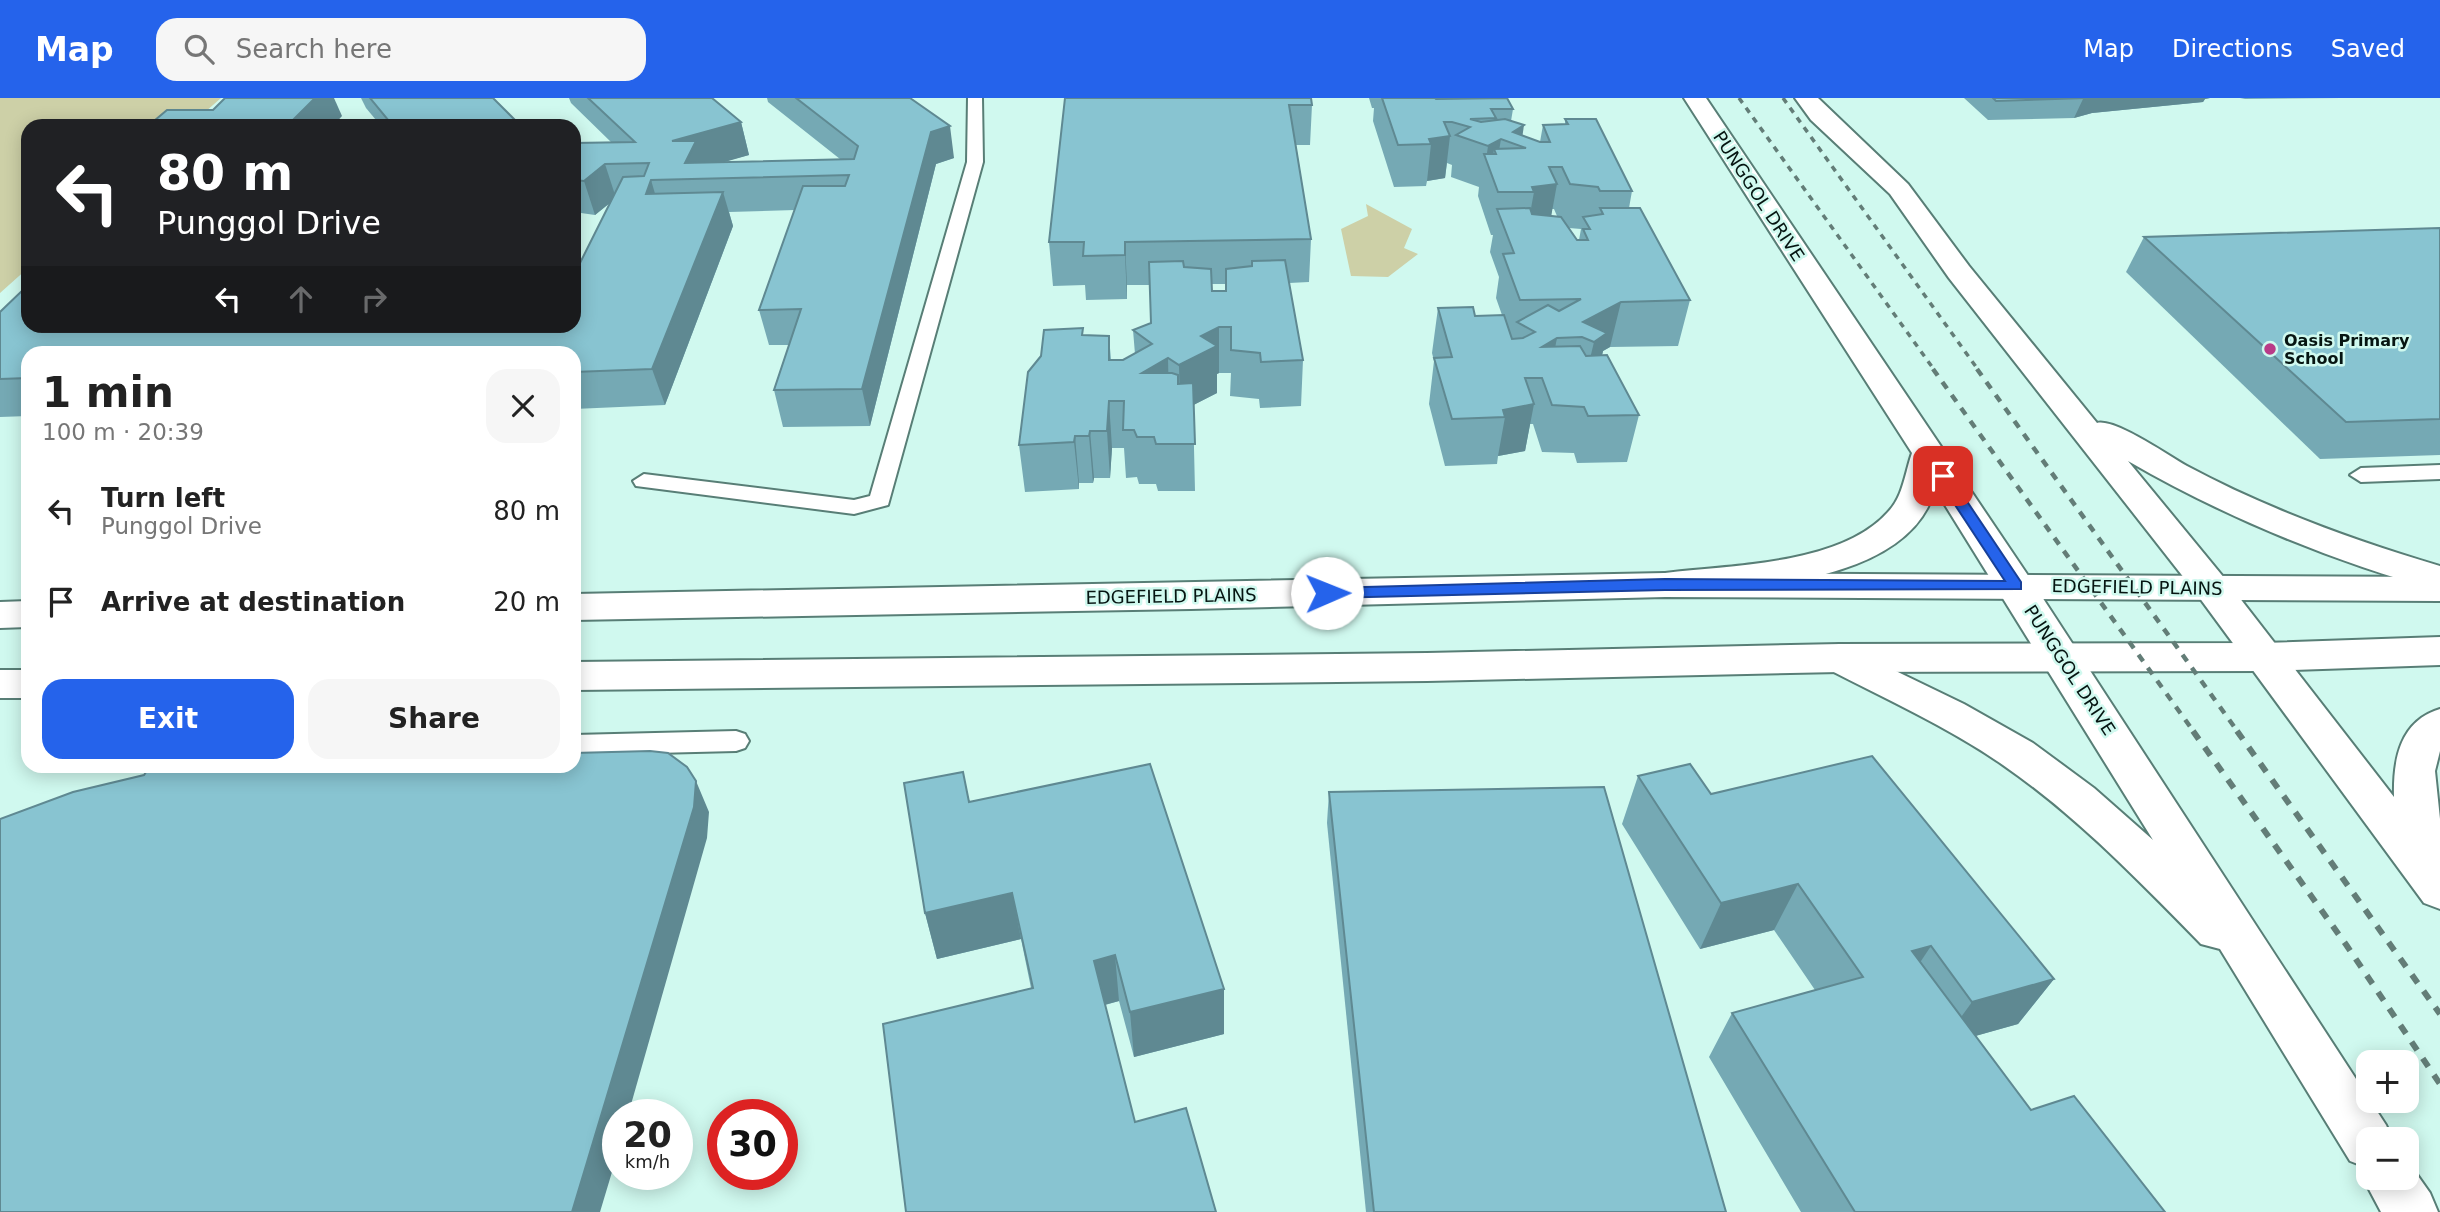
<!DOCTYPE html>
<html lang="en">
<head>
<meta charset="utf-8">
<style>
  :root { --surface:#fff; --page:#f6f6f6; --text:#222; --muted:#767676; --accent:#2563eb }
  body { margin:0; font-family:"DejaVu Sans",sans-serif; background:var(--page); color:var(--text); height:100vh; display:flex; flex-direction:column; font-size:26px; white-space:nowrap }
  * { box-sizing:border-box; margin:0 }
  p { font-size:23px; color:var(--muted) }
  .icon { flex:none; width:38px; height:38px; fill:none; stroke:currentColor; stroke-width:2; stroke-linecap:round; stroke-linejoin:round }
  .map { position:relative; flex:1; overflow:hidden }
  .drawer { position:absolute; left:21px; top:248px; width:560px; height:427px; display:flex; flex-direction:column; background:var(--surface); border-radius:21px; box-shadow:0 4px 18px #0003 }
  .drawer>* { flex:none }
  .hud { position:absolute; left:21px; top:21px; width:560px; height:214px; border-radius:21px; box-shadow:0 4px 18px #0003; background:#202124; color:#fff; overflow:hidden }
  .buttons { position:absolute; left:2356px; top:952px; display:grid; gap:14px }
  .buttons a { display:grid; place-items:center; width:63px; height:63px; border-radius:14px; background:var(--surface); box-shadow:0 4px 18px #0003; font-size:35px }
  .speed { position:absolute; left:602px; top:1001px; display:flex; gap:14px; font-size:35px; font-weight:700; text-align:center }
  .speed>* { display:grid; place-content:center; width:91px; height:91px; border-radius:50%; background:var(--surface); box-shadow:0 4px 18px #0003; line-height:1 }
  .speed small { font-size:18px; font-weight:400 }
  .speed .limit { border:10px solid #d22; background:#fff; color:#111 }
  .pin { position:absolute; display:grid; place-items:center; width:60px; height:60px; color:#fff; margin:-30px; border-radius:14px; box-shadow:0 4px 10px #0006 }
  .me { position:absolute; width:77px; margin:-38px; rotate:89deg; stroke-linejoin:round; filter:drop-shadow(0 0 5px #0008) }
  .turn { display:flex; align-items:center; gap:24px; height:147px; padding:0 21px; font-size:32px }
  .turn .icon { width:91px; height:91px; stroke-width:2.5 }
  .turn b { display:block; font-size:49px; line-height:60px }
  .lanes { display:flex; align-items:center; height:66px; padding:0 21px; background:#0003; justify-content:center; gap:35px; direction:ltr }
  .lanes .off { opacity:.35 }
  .round { display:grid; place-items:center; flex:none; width:74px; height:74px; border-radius:21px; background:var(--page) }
  .overview { display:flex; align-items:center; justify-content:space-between; height:119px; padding:0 21px }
  h1 { font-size:42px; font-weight:700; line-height:52px }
  .primary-button { display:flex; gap:14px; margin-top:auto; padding:14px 21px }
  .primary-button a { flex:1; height:80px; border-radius:21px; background:var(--accent); color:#fff; font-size:28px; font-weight:700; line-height:80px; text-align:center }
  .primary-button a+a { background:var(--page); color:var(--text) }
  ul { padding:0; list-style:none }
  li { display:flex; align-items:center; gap:21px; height:91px; padding:0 21px }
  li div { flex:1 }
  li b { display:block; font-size:26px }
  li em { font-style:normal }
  header { display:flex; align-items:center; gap:42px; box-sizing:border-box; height:98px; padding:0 35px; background:var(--accent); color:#fff }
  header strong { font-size:33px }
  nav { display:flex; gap:38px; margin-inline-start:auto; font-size:24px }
  .search { width:490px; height:63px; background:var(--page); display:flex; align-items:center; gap:18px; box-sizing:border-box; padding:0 24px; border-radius:21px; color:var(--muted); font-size:26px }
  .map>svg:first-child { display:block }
  .green { fill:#cdd0a7 }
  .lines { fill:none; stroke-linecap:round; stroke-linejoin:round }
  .service-casing { stroke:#587e76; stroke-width:4 }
  .minor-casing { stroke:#587e76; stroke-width:4 }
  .tertiary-casing { stroke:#587e76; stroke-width:4 }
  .service { fill:#fff; fill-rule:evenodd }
  .minor { fill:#fff; fill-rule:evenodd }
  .tertiary { fill:#fff; fill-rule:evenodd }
  .rail-far2 { stroke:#637d77; stroke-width:3.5; stroke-dasharray:6 6; stroke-linecap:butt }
  .rail-far1 { stroke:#637d77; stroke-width:4.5; stroke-dasharray:8 8; stroke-linecap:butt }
  .rail { stroke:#637d77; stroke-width:6; stroke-dasharray:10 10; stroke-linecap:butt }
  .wall { fill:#75a9b4; fill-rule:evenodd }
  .shaded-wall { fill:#5f8992 }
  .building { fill:#88c4d1; stroke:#5f8992; stroke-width:2 }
  .route { fill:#2563eb; stroke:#184099; stroke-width:2 }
  .poi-dot { fill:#b93b88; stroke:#d0f9ef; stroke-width:2.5 }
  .labels { text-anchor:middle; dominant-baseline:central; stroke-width:5; stroke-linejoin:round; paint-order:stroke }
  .far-poi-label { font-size:16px; font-weight:bold; fill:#061512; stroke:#d0f9ef; text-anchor:start }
  .street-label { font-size:18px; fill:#061512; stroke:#d0f9ef }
</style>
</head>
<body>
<header>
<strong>Map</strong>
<div class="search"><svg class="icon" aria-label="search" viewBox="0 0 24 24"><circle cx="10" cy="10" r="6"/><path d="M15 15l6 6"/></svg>Search here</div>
<nav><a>Map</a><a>Directions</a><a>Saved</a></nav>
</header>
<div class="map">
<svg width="2440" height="1114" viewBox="0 0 2440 1114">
  <rect width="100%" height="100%" fill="#d0f9ef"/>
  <g class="green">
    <path d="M 0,0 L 221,0 L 189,28 L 28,28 L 28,170 L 0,195 Z"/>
    <path d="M 1366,106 L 1412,131 L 1404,150 L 1418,156 L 1388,179 L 1351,178 L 1341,131 L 1368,118 Z"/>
  </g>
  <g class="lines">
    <g class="service-casing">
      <g id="service">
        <path d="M 968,0 L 982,0 L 983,64 L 888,407 L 854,416 L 636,388 L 633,383 L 644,376 L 854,402 L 870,398 L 967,64 Z"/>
        <path d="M 2440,367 L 2440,381 L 2361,384 L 2350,377 L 2361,370 Z"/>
        <path d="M 736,633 L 745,636 L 749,643 L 745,650 L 736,653 L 574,657 L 574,637 Z"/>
      </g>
    </g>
    <g class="minor-casing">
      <g id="minor">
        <path d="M 1665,475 L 2440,479 L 2440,503 L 1665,499 L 1191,511 L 574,522 L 574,496 Z"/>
        <path d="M 28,503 L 28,529 L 0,530 L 0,504 Z"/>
        <path d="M 2440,539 L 2440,567 L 2263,573 L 1840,574 L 1427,583 L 574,592 L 574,564 L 1427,555 L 1840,546 L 2263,545 Z"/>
        <rect x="0" y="572" width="28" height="28"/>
      </g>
    </g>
    <g class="tertiary-casing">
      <g id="tertiary">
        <path d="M 1684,0 L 1706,0 L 2029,479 L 2386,1027 L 2392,1041 L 2368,1041 L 2368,1070 L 2350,1063 L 2220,851 L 2201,846 C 2139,783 2077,718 2003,667 C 1948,629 1886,601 1826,570 L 1821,560 L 1826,550 L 1840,546 L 1964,606 L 2033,645 L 2094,690 L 2153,742 L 1935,391 C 1909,487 1744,490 1665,499 L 1652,496 L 1647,487 L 1652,478 L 1665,475 C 1731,467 1841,467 1888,414 C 1903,399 1905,375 1912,355 Z"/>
        <path d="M 1795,0 L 1818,0 L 1908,86 L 1969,168 L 2097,325 C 2115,320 2169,358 2187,368 C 2267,411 2353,442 2440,468 L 2440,493 C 2332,463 2225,419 2128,363 L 2225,481 L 2394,699 C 2393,661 2400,623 2440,611 L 2440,653 L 2435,673 L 2440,721 L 2440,811 L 2424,805 L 2199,499 L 1949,180 L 1890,96 L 1811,22 Z"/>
        <path d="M 2406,1061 L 2430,1095 L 2438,1114 L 2381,1114 L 2363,1080 L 2368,1070 L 2368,1080 L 2406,1080 Z"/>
      </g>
    </g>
    <use href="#service" class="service"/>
    <use href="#minor" class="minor"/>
    <use href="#tertiary" class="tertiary"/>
    <g class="rail-far2">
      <path d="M 1739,0 L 1935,273"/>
      <path d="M 1783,0 L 1979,273"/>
    </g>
    <g class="rail-far1">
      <path d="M 1933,271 L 2194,634"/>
      <path d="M 1977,271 L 2238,634"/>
    </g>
    <g class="rail">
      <path d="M 2193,633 L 2347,848 L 2440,986"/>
      <path d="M 2237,633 L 2440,916"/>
    </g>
  </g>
  <g class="wall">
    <path d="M 361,0 L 370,0 L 521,28 L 381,28 L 366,10 Z"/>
    <path d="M 569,0 L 712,0 L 741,24 L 749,57 L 722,64 L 840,61 L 768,4 L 767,0 L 910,0 L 954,60 L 936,66 L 870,328 L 783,329 L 774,292 L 789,247 L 769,247 L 759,212 L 795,112 L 729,114 L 733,128 L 665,307 L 574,311 L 574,256 L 28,256 L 28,318 L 0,319 L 0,214 L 576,173 L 611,104 L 595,117 L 574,114 L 574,45 L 612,45 L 571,5 Z"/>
    <path d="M 1065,0 L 1312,7 L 1310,47 L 1296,47 L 1311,141 L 1309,184 L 1289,185 L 1303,262 L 1301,308 L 1260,310 L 1259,301 L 1230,298 L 1231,275 L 1219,275 L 1217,276 L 1217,295 L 1193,307 L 1195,393 L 1158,393 L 1156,386 L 1139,386 L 1137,379 L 1126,380 L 1124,350 L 1112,350 L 1110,380 L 1094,380 L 1093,385 L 1079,385 L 1079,391 L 1025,394 L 1019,347 L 1084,238 L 1109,238 L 1111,262 L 1123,262 L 1135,256 L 1133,232 L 1151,225 L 1150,187 L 1127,187 L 1127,201 L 1086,202 L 1085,187 L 1053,188 L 1049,144 ZM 1211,186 L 1226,186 L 1226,193 L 1212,193 Z"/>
    <path d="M 1369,0 L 1507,0 L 1513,11 L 1511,23 L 1523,38 L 1540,44 L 1543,27 L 1565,26 L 1565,21 L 1632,93 L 1629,110 L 1690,202 L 1678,248 L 1610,249 L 1603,253 L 1602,257 L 1639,317 L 1627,364 L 1577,365 L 1574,355 L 1542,354 L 1533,326 L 1530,326 L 1525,353 L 1498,358 L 1497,366 L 1445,368 L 1429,306 L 1434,263 L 1432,255 L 1438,210 L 1475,218 L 1502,217 L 1496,200 L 1499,179 L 1490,154 L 1493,137 L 1491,137 L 1478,98 L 1479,89 L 1451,79 L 1452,67 L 1447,65 L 1445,80 L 1427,83 L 1426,88 L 1394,89 L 1373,23 L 1374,10 L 1372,10 ZM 1552,111 L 1554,111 L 1557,118 L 1551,118 ZM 1569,130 L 1581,131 L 1579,142 L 1577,142 Z"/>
    <path d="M 1964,0 L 2210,0 L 2205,1 L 2203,4 L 2092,15 L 2074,20 L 1988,22 Z"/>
    <path d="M 2240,0 L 2341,0 L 2245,1 Z"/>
    <path d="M 2440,130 L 2440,357 L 2320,361 L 2126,174 L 2144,139 Z"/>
    <path d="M 1638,678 L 1711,696 L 2054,881 L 2018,926 L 1975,938 L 2031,1012 L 2165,1114 L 1801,1114 L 1709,959 L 1732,915 L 1815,892 L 1774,832 L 1700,851 L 1622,726 Z"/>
    <path d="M 1329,694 L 1726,1114 L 1366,1114 L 1327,725 Z"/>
    <path d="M 969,704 L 1224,936 L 1134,959 L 1119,903 L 1105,907 L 1135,1024 L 1216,1114 L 883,926 L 1031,890 L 1021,841 L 937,861 L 925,815 Z"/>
  </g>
  <g class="shaded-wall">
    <path d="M 315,0 L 334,0 L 342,18 L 333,28 L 287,28 Z"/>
    <path d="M 2086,0 L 2210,0 L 2205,1 L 2203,4 L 2092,15 L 2074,20 L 2083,1 Z"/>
    <path d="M 741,24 L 749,57 L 704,70 L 690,81 L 672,43 Z"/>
    <path d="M 1524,27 L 1521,48 L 1513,34 Z"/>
    <path d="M 950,28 L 954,60 L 936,66 L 870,328 L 862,291 L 931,34 Z"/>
    <path d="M 1450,38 L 1445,80 L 1427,83 L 1431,46 L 1429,41 Z"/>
    <path d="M 1501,41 L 1494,83 L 1496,56 L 1494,51 L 1491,75 L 1486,62 L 1488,48 Z"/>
    <path d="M 605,66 L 616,100 L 595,117 L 584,83 Z"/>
    <path d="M 651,82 L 661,116 L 646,96 Z"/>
    <path d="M 1557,86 L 1549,130 L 1527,132 L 1534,94 L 1532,89 Z"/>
    <path d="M 723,94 L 733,128 L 665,307 L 652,271 Z"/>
    <path d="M 1125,144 L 1127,187 L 1127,201 L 1125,157 Z"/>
    <path d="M 1621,204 L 1610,249 L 1603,253 L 1597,281 L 1583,290 L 1594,244 L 1583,224 Z"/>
    <path d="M 1219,229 L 1219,275 L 1217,276 L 1217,295 L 1180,314 L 1179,267 L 1201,238 Z"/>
    <path d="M 1557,240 L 1548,286 L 1542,249 Z"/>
    <path d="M 1168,260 L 1169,306 L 1142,275 Z"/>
    <path d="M 1109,303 L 1112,350 L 1110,380 L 1107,333 Z"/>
    <path d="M 1534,306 L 1525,353 L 1498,358 L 1505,319 L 1503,312 Z"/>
    <path d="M 1090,333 L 1094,380 L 1093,385 L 1089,338 Z"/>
    <path d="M 1075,338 L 1079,385 L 1079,391 L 1074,344 Z"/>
    <path d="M 185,668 L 229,668 L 182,672 Z"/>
    <path d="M 696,683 L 709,714 L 707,740 L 628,1017 L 618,1017 L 618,1054 L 600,1114 L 572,1114 Z"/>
    <path d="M 1798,786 L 1774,832 L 1700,851 L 1721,805 Z"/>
    <path d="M 1012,795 L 1021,841 L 937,861 L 925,815 Z"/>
    <path d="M 1931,848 L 1901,893 L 1912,853 Z"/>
    <path d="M 1115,857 L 1119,903 L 1100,908 L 1094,863 Z"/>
    <path d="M 2054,881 L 2018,926 L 1940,948 L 1972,904 Z"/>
    <path d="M 1224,891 L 1224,936 L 1134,959 L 1130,914 Z"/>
  </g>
  <g class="building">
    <path d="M 225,0 L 315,0 L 287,28 L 148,28 L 167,12 L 213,12 Z"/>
    <path d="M 370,0 L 493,0 L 521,28 L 393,28 Z"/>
    <path d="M 588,0 L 712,0 L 741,24 L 672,43 L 696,43 L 685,65 L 854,61 L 858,48 L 796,0 L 910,0 L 950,28 L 931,34 L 862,291 L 774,292 L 801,211 L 759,212 L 803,88 L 845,88 L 849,77 L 651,82 L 646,96 L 723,94 L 652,271 L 574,274 L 574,256 L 28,256 L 28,280 L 0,281 L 0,214 L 28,187 L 28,228 L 574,228 L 574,173 L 576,173 L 623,79 L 644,78 L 649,65 L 605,66 L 584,83 L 574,82 L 574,45 L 635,44 Z"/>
    <path d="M 1065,0 L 1311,0 L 1312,7 L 1289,7 L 1311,141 L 1125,144 L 1125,157 L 1083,158 L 1084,144 L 1049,144 Z"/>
    <path d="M 1382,0 L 1435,0 L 1436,1 L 1507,0 L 1513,11 L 1491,11 L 1496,20 L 1470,21 L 1481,24 L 1505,21 L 1524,27 L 1513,34 L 1540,44 L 1550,44 L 1543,27 L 1568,26 L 1565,21 L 1596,21 L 1632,93 L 1600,93 L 1598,89 L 1570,86 L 1562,69 L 1549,69 L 1557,86 L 1532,89 L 1534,94 L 1498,94 L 1484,56 L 1496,56 L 1494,51 L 1526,50 L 1501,41 L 1488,48 L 1456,37 L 1470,29 L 1452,24 L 1444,24 L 1450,38 L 1429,41 L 1431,46 L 1398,47 Z"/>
    <path d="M 1993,0 L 2086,0 L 1996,3 Z"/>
    <path d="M 1530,110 L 1532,116 L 1561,119 L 1577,142 L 1588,142 L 1583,131 L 1590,131 L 1583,119 L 1603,116 L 1600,110 L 1640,110 L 1690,202 L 1621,204 L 1583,224 L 1607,235 L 1594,244 L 1582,239 L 1557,240 L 1542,249 L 1580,248 L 1586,258 L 1607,257 L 1639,317 L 1588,318 L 1584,309 L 1552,307 L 1542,280 L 1525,280 L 1534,306 L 1503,312 L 1505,319 L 1452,321 L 1434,260 L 1452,259 L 1438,210 L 1473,209 L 1475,218 L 1504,217 L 1512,241 L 1523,240 L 1535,234 L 1517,224 L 1548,207 L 1559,213 L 1581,201 L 1520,202 L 1503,156 L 1514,155 L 1497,111 Z"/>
    <path d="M 2440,130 L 2440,321 L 2346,324 L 2144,139 Z"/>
    <path d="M 1285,162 L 1303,262 L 1261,264 L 1260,255 L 1231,252 L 1231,229 L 1219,229 L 1201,238 L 1217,248 L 1179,267 L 1168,260 L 1142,275 L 1172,275 L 1178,277 L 1178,286 L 1193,285 L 1195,346 L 1156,346 L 1154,339 L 1137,339 L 1134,332 L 1123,332 L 1124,303 L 1109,303 L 1107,333 L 1090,333 L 1089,338 L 1075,338 L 1074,344 L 1019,347 L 1028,274 L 1041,258 L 1044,232 L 1083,230 L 1082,237 L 1109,238 L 1109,262 L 1123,262 L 1152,246 L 1133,232 L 1151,225 L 1149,164 L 1183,163 L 1184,169 L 1211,171 L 1212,193 L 1226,193 L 1226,171 L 1252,168 L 1252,163 Z"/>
    <path d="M 650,653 L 668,655 L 687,669 L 696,683 L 694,709 L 572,1114 L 0,1114 L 0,721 L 73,694 L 144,677 L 150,668 L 185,668 L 182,672 L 215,668 L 574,668 L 574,655 Z"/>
    <path d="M 1872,658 L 2054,881 L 1972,904 L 1931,848 L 1912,853 L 2031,1012 L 2074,998 L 2165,1114 L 1855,1114 L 1732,915 L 1863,879 L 1798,786 L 1721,805 L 1638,678 L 1690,666 L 1711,696 Z"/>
    <path d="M 1150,666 L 1224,891 L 1130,914 L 1115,857 L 1094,863 L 1135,1024 L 1186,1010 L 1216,1114 L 906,1114 L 883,926 L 1033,890 L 1012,795 L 925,815 L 904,685 L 963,674 L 969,704 Z"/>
    <path d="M 1604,689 L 1726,1114 L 1374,1114 L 1329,694 Z"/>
  </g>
  <path class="route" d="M 1943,374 L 1948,375 L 2021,484 L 2021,491 L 1665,492 L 1327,500 L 1320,495 L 1327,490 L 1665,481 L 2005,483 L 1936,378 Z"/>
  <circle class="poi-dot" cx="2270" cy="251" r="7"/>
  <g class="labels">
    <g class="far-poi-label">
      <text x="2284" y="242">Oasis Primary<tspan x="2284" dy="18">School</tspan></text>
    </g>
    <g class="street-label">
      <text transform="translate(1759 98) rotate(57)">PUNGGOL DRIVE</text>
      <text transform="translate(2137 489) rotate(1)">EDGEFIELD PLAINS</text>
      <text transform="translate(1171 498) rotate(-1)">EDGEFIELD PLAINS</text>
      <text transform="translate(2070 572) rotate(57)">PUNGGOL DRIVE</text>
    </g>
  </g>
</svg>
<div class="buttons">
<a>+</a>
<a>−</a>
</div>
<div class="speed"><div>20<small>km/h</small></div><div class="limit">30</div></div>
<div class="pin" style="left:1943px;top:378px;background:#d93025"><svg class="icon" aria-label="arrive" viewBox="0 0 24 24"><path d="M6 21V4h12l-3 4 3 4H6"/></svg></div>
<svg class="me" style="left:1327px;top:495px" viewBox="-20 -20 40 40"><circle r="19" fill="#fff"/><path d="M0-13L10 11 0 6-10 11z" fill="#2563eb"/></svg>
<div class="hud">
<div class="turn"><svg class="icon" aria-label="left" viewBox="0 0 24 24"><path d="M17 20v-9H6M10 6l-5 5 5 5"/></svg><div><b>80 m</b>Punggol Drive</div></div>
<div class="lanes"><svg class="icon" aria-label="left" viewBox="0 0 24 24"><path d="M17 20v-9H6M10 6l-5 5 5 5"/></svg><svg class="icon off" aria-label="ahead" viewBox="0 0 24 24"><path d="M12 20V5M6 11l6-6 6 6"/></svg><svg class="icon off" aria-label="right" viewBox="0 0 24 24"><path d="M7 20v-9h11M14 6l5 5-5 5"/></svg></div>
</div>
<section class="drawer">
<div class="overview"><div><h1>1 min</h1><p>100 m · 20:39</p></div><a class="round"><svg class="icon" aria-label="close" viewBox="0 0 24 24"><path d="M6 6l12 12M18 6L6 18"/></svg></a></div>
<ul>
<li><svg class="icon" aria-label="left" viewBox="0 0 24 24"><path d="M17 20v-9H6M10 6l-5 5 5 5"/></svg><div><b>Turn left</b><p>Punggol Drive</p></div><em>80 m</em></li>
<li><svg class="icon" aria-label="arrive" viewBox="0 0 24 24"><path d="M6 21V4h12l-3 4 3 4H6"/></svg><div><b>Arrive at destination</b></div><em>20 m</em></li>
</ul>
<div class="primary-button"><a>Exit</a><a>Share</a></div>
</section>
</div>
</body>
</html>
